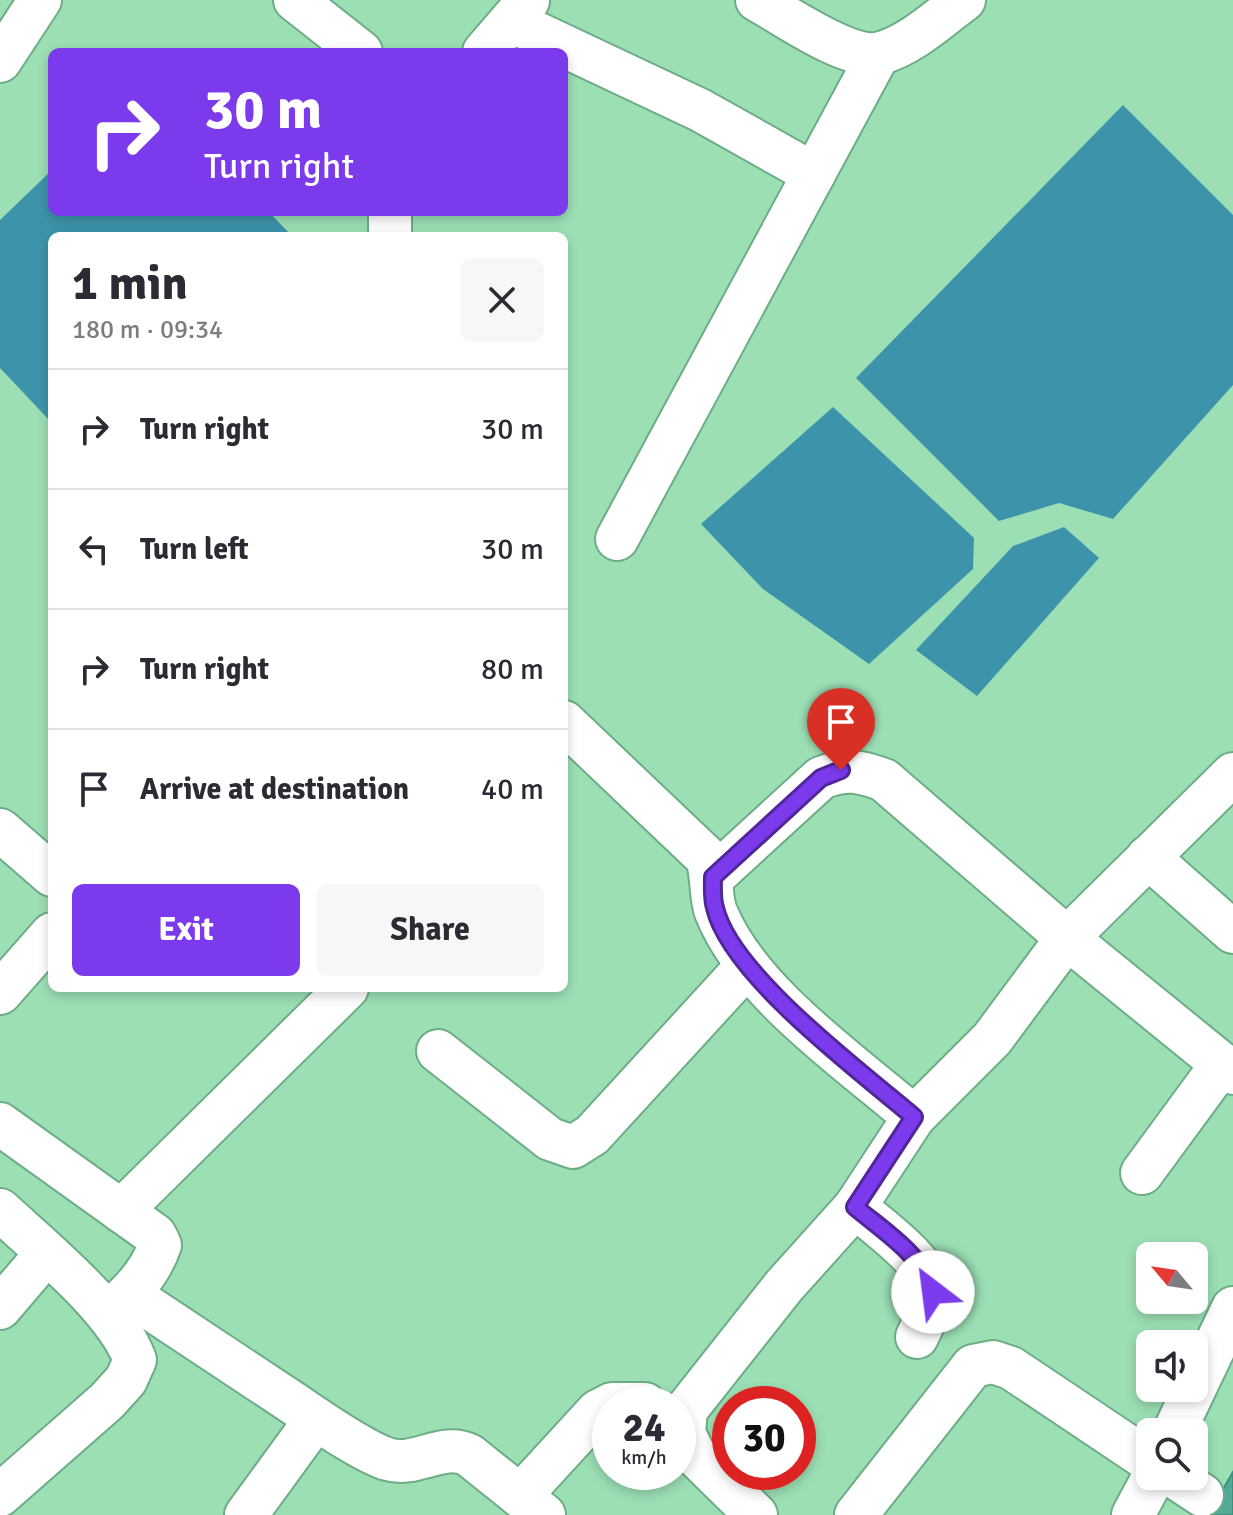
<!DOCTYPE html>
<html lang="en">
<head>
<meta charset="utf-8">
<style>
  :root { --surface:#fff; --page:#f7f7f7; --text:#2b2b33; --muted:#7c7c81; --line:#e1e1e2; --accent:#7c3aed }
  body { margin:0; font-family:Signika,sans-serif; background:var(--page); color:var(--text); height:100vh; display:flex; flex-direction:column; font-size:30px; white-space:nowrap }
  * { box-sizing:border-box; margin:0 }
  p { font-size:26px; color:var(--muted) }
  .icon { flex:none; width:44px; height:44px; fill:none; stroke:currentColor; stroke-width:2; stroke-linecap:round; stroke-linejoin:round }
  .map { position:relative; flex:1; overflow:hidden }
  .panel { position:absolute; left:48px; top:232px; width:520px; height:760px; display:flex; flex-direction:column; background:var(--surface); border-radius:12px; box-shadow:0 4px 12px #0003 }
  .panel>* { flex:none }
  .top-card { position:absolute; left:48px; top:48px; width:520px; height:168px; border-radius:12px; box-shadow:0 4px 12px #0003; background:#7c3aed; color:#fff; overflow:hidden }
  .needle { width:52px; rotate:299deg }
  .controls { position:absolute; left:1136px; top:1242px; display:grid; gap:16px }
  .controls a { display:grid; place-items:center; width:72px; height:72px; border-radius:12px; background:var(--surface); box-shadow:0 4px 12px #0003; font-size:40px }
  .speed { position:absolute; left:592px; top:1386px; display:flex; gap:16px; font-size:40px; font-weight:700; text-align:center }
  .speed>* { display:grid; place-content:center; width:104px; height:104px; border-radius:50%; background:var(--surface); box-shadow:0 4px 12px #0003; line-height:1 }
  .speed small { font-size:20px; font-weight:400 }
  .speed .limit { border:12px solid #d22; background:#fff; color:#111 }
  .pin { position:absolute; display:grid; place-items:center; width:68px; height:68px; color:#fff; margin:-82px -34px; border-radius:50% 50% 50% 0; rotate:-45deg; box-shadow:0 0 8px #0007 }
  .pin .icon { rotate:45deg }
  .me { position:absolute; width:88px; margin:-44px; rotate:330deg; stroke-linejoin:round; filter:drop-shadow(0 0 6px #0008) }
  .turn { display:flex; align-items:center; gap:28px; height:168px; padding:0 24px; font-size:36px }
  .turn .icon { width:104px; height:104px; stroke-width:2.5 }
  .turn b { display:block; font-size:56px; line-height:68px }
  .round { display:grid; place-items:center; flex:none; width:84px; height:84px; border-radius:12px; background:var(--page) }
  .head { display:flex; align-items:center; justify-content:space-between; height:136px; padding:0 24px }
  h1 { font-size:48px; font-weight:700; line-height:60px }
  .primary-button { display:flex; gap:16px; margin-top:auto; padding:16px 24px }
  .primary-button a { flex:1; height:92px; border-radius:12px; background:var(--accent); color:#fff; font-size:32px; font-weight:700; line-height:92px; text-align:center }
  .primary-button a+a { background:var(--page); color:var(--text) }
  ul { padding:0; list-style:none }
  li { display:flex; align-items:center; gap:24px; height:120px; padding:0 24px; border-top:2px solid var(--line) }
  li div { flex:1 }
  li b { display:block; font-size:30px }
  li em { font-style:normal }
  .map>svg:first-child { display:block }
  .water { fill:#3d94aa }
  .building { fill:#53a996; stroke:#3b9380; stroke-width:2 }
  .lines { fill:none; stroke-linecap:round; stroke-linejoin:round }
  .minor-casing { stroke:#6cad86; stroke-width:46 }
  .minor { stroke:#fff; stroke-width:42 }
  .route-casing { stroke:#51269a; stroke-width:20 }
  .route { stroke:#7c3aed; stroke-width:14 }
</style>
</head>
<body>
<div class="map">
<svg width="1233" height="1515" viewBox="0 0 1233 1515">
  <rect width="100%" height="100%" fill="#9cdfb5"/>
  <g class="water">
    <path d="M 1123,105 L 1233,215 L 1233,385 L 1113,519 L 1059,503 L 999,521 L 856,378 Z"/>
    <path d="M 52,170 L 52,212 L 269,212 L 292,236 L 52,236 L 52,423 L 0,368 L 0,220 Z"/>
    <path d="M 833,407 L 974,538 L 973,569 L 869,664 L 763,589 L 701,524 Z"/>
    <path d="M 1064,527 L 1099,558 L 977,696 L 916,650 L 1013,546 Z"/>
  </g>
  <path class="building" d="M 1233,1472 L 1233,1515 L 1208,1515 Z"/>
  <g class="lines">
    <g class="minor-casing">
      <g id="minor">
        <path d="M 295,0 L 361,52"/>
        <path d="M 757,0 C 785,15 850,62 881,53 C 912,44 938,19 964,0"/>
        <path d="M 511,21 L 700,110 L 814,174"/>
        <path d="M 484,52 L 528,1"/>
        <path d="M 0,61 L 40,0"/>
        <path d="M 390,236 L 390,212"/>
        <path d="M 617,539 L 878,55"/>
        <path d="M 564,722 L 707,858 C 713,877 710,897 716,912 C 748,992 849,1061 914,1117 L 855,1207 L 784,1286 L 686,1410 L 684,1433 L 694,1454 L 756,1515"/>
        <path d="M 0,830 L 52,875"/>
        <path d="M 1148,857 L 1233,932"/>
        <path d="M 713,877 L 821,778 C 846,768 860,771 884,780 L 1067,938 L 1233,1073"/>
        <path d="M 0,993 L 52,934"/>
        <path d="M 438,1051 L 550,1139 L 573,1147 L 592,1135 L 746,967"/>
        <path d="M 914,1117 L 992,1039 L 1067,938 L 1233,774"/>
        <path d="M 0,1124 L 155,1235 L 160,1245 C 150,1273 130,1295 107,1312"/>
        <path d="M 1142,1173 L 1222,1064"/>
        <path d="M 855,1207 C 876,1225 934,1265 932,1295 C 931,1309 923,1324 917,1337"/>
        <path d="M 0,1210 C 41,1248 116,1308 135,1360 L 126,1380 L 107,1401 L 0,1495"/>
        <path d="M 121,1211 L 347,988"/>
        <path d="M 130,1295 C 184,1331 238,1367 293,1403 C 317,1419 360,1450 387,1459 C 417,1468 441,1442 469,1455 L 544,1515"/>
        <path d="M 0,1308 L 46,1254"/>
        <path d="M 612,1404 L 645,1404"/>
        <path d="M 1174,1432 L 1233,1308"/>
        <path d="M 1173,1476 L 1202,1495"/>
        <path d="M 520,1496 L 598,1411 L 610,1405"/>
        <path d="M 246,1515 L 316,1419"/>
        <path d="M 856,1515 L 973,1366 L 993,1362 L 1011,1368 L 1150,1461"/>
        <path d="M 1133,1515 L 1154,1476"/>
      </g>
    </g>
    <use href="#minor" class="minor"/>
  </g>
  <g class="lines">
    <g class="route-casing">
      <path id="route" d="M 841,770 L 821,778 L 713,877 C 713,887 712,898 715,908 C 731,975 860,1071 914,1117 L 855,1207 C 882,1230 924,1256 933,1292"/>
    </g>
    <use href="#route" class="route"/>
  </g>
</svg>
<div class="controls">
<a><svg class="needle" viewBox="-14 -14 28 28"><path d="M0-13l5 13h-10z" fill="#e53935"/><path d="M0 13l5-13h-10z" fill="#7c7c81"/></svg></a>
<a><svg class="icon" aria-label="sound" viewBox="0 0 24 24"><path d="M4 9h4l5-4v14l-5-4H4zM17 9q2 3 0 6"/></svg></a>
<a><svg class="icon" aria-label="search" viewBox="0 0 24 24"><circle cx="10" cy="10" r="6"/><path d="M15 15l6 6"/></svg></a>
</div>
<div class="speed"><div>24<small>km/h</small></div><div class="limit">30</div></div>
<div class="pin" style="left:841px;top:770px;background:#d93025"><svg class="icon" aria-label="arrive" viewBox="0 0 24 24"><path d="M6 21V4h12l-3 4 3 4H6"/></svg></div>
<svg class="me" style="left:933px;top:1292px" viewBox="-20 -20 40 40"><circle r="19" fill="#fff"/><path d="M0-13L10 11 0 6-10 11z" fill="#7c3aed"/></svg>
<div class="top-card">
<div class="turn"><svg class="icon" aria-label="right" viewBox="0 0 24 24"><path d="M7 20v-9h11M14 6l5 5-5 5"/></svg><div><b>30 m</b>Turn right</div></div>
</div>
<section class="panel">
<div class="head"><div><h1>1 min</h1><p>180 m · 09:34</p></div><a class="round"><svg class="icon" aria-label="close" viewBox="0 0 24 24"><path d="M6 6l12 12M18 6L6 18"/></svg></a></div>
<ul>
<li><svg class="icon" aria-label="right" viewBox="0 0 24 24"><path d="M7 20v-9h11M14 6l5 5-5 5"/></svg><div><b>Turn right</b></div><em>30 m</em></li>
<li><svg class="icon" aria-label="left" viewBox="0 0 24 24"><path d="M17 20v-9H6M10 6l-5 5 5 5"/></svg><div><b>Turn left</b></div><em>30 m</em></li>
<li><svg class="icon" aria-label="right" viewBox="0 0 24 24"><path d="M7 20v-9h11M14 6l5 5-5 5"/></svg><div><b>Turn right</b></div><em>80 m</em></li>
<li><svg class="icon" aria-label="arrive" viewBox="0 0 24 24"><path d="M6 21V4h12l-3 4 3 4H6"/></svg><div><b>Arrive at destination</b></div><em>40 m</em></li>
</ul>
<div class="primary-button"><a>Exit</a><a>Share</a></div>
</section>
</div>
</body>
</html>
